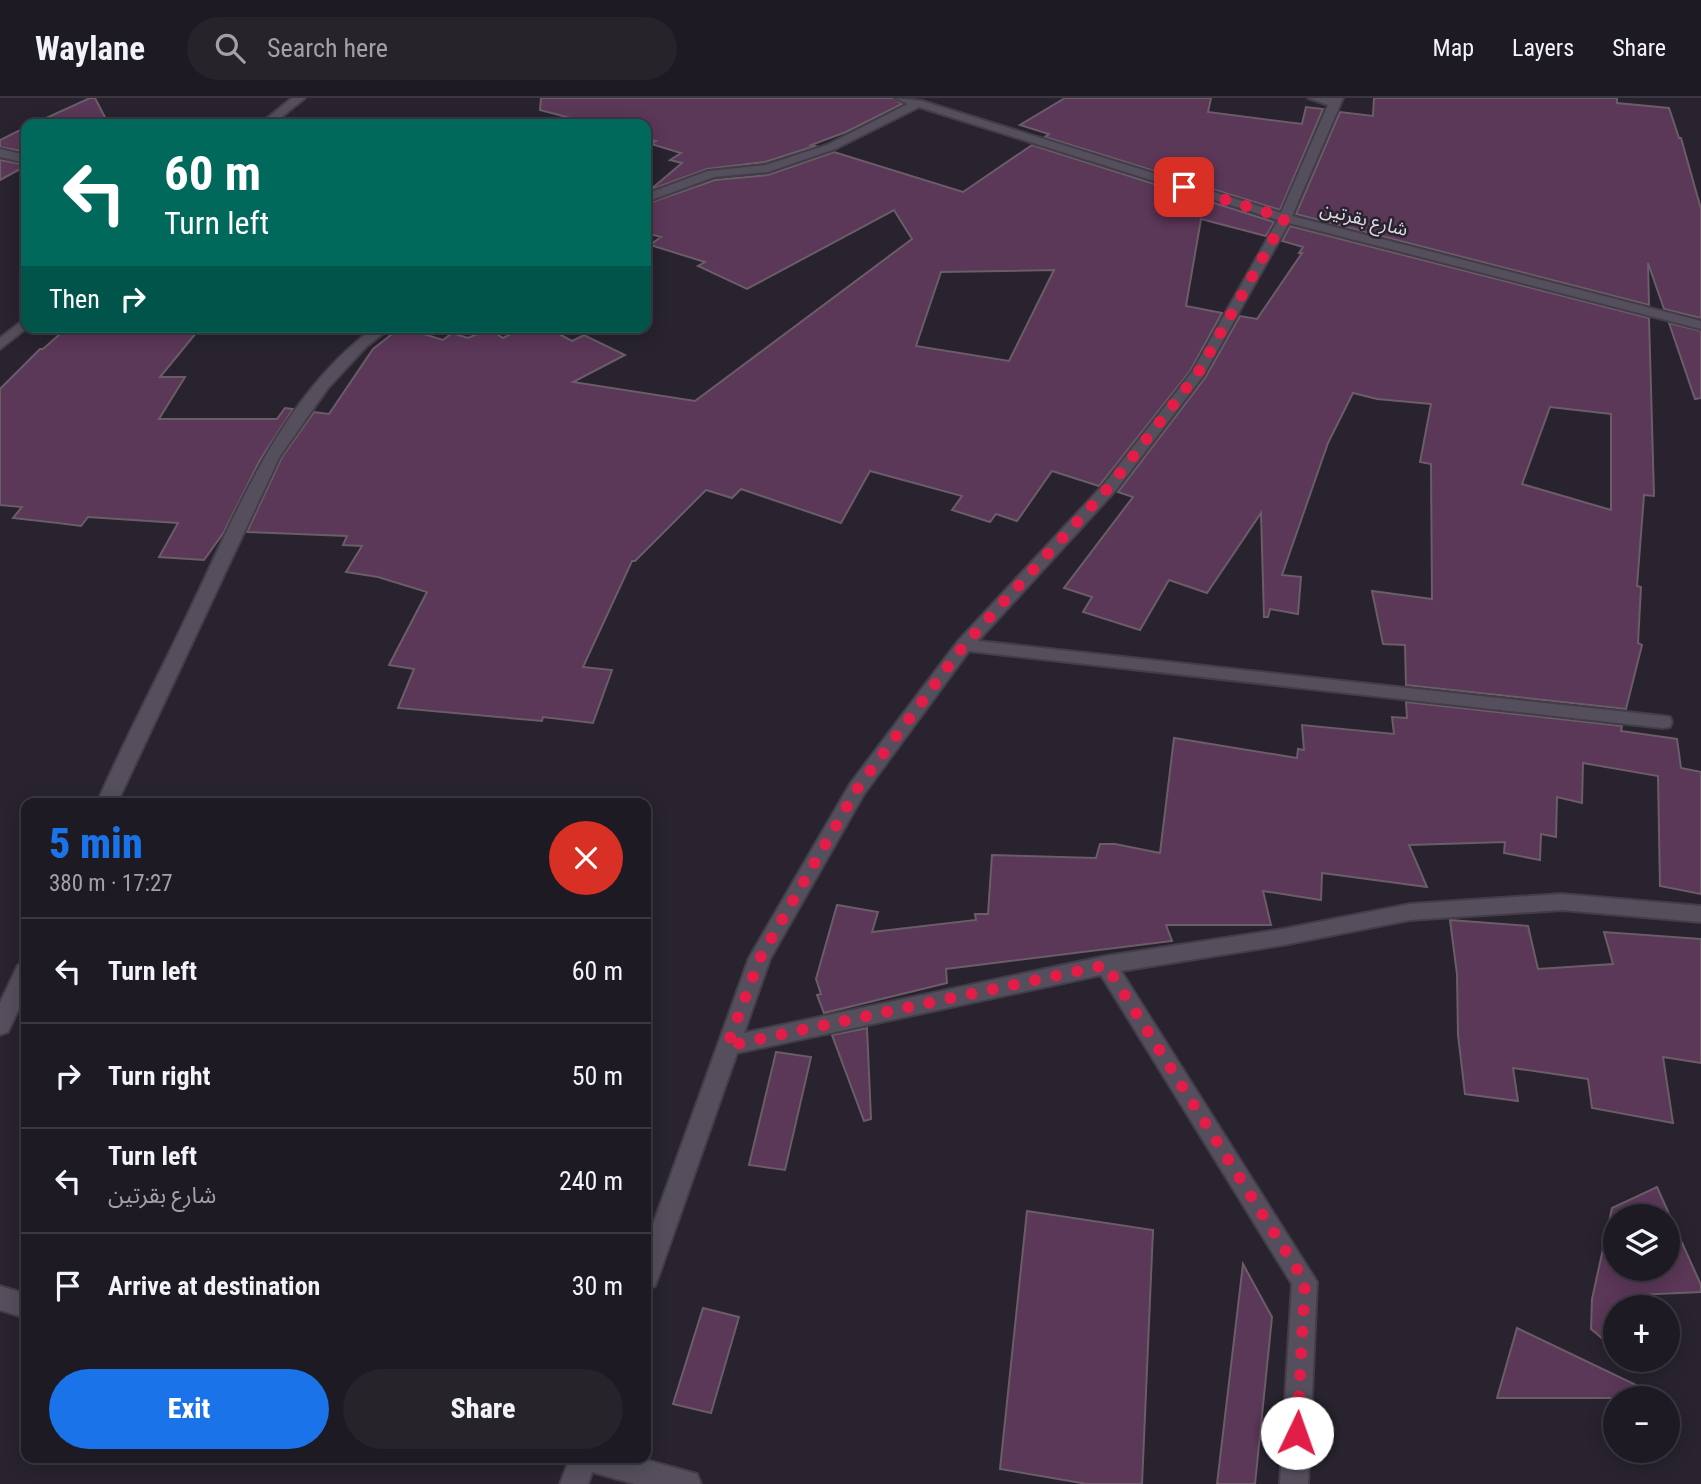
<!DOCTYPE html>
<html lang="en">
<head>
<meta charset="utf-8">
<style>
  :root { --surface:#1e1a23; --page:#26232b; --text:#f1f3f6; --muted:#a1a1a6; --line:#3c3841; --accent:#1a73e8 }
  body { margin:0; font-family:"Roboto Condensed","Noto Sans Arabic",sans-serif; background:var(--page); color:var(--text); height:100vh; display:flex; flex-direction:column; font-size:26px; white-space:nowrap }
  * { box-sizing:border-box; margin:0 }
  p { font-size:23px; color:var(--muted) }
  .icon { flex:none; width:38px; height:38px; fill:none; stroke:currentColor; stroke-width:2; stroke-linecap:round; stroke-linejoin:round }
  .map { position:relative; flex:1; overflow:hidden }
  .drawer { position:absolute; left:21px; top:700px; width:630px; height:665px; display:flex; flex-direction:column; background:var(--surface); border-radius:14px; box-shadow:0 4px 18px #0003,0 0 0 2px var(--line) }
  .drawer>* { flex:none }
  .banner { position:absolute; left:21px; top:21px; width:630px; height:214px; border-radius:14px; box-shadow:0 4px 18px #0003,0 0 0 2px var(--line); background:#00695c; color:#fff; overflow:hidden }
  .fabs { position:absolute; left:1603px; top:1106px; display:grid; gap:14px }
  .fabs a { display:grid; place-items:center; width:77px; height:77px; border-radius:50%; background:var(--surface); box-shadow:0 4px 18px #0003,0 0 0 2px var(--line); font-size:35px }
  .pin { position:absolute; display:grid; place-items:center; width:60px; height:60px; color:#fff; margin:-30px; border-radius:14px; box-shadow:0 4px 10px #0006 }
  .me { position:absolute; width:77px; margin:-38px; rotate:3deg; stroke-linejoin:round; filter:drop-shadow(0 0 5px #0008) }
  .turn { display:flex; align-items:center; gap:24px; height:147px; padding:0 28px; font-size:32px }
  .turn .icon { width:91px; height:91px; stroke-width:2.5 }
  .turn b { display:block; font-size:49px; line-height:60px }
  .then { display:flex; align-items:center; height:66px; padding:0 28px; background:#0003; gap:14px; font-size:26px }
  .round { display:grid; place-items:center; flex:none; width:74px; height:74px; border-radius:37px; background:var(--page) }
  .headline { display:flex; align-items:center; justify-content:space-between; height:119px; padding:0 28px }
  h1 { font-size:42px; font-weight:800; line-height:52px; color:var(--accent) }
  .cta { display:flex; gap:14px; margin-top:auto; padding:14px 28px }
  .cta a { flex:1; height:80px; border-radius:42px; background:var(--accent); color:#fff; font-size:28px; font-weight:800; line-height:80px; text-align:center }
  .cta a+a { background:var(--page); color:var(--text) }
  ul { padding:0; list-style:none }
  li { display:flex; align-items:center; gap:21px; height:105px; padding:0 28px; border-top:2px solid var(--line) }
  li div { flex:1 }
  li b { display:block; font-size:26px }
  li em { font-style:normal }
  header { display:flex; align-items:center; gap:42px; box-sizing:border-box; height:98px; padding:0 35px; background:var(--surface); border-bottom:2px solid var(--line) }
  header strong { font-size:33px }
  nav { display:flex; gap:38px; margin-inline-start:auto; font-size:24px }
  .search { width:490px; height:63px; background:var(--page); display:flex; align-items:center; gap:18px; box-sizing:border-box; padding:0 24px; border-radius:38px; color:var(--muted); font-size:26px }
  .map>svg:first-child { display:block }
  .building { fill:#5b3758; stroke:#6a5d68; stroke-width:2; fill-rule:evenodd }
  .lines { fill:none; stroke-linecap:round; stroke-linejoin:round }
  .minor-casing { stroke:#423d47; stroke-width:4 }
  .minor { fill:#554f5d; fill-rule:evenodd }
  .route { stroke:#e11d48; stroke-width:12; stroke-dasharray:0 21.6 }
  .labels { text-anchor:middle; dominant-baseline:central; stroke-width:5; stroke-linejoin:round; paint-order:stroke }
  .far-street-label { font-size:19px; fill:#ddd9e1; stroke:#28232f }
</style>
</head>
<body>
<header>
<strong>Waylane</strong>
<div class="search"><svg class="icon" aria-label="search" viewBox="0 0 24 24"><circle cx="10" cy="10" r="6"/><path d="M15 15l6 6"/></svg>Search here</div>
<nav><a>Map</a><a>Layers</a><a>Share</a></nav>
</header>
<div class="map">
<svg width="1701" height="1386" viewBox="0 0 1701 1386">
  <rect width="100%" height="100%" fill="#28232f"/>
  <g class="building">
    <path d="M 90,0 L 95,0 L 108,25 L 33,26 Z"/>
    <path d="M 541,0 L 893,0 L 902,6 L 846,34 L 811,47 L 815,48 L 765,64 L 707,71 L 650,92 L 682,65 L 670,62 L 681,55 L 651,46 L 656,43 L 646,41 L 646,26 L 593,26 L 540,12 Z"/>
    <path d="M 1065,0 L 1211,0 L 1208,14 L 1302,26 L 1306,9 L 1323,11 L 1280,112 L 1045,39 L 1049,36 L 1020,27 Z"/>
    <path d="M 1374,0 L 1617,0 L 1617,5 L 1669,10 L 1679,40 L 1681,40 L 1701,111 L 1701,220 L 1664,211 L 1648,165 L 1649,207 L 1296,116 L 1340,14 L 1373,18 Z"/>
    <path d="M 26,29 L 26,54 L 0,49 L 0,42 Z"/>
    <path d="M 1032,47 L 1274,124 L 1266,138 L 1201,121 L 1186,208 L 1222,215 L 1190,273 L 1099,388 L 1052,373 L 1017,423 L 996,416 L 990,424 L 952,412 L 962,398 L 870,373 L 841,425 L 741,391 L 732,400 L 706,392 L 635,463 L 632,463 L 583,569 L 612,572 L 593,625 L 543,619 L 542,623 L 398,610 L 414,571 L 389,567 L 427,494 L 378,479 L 346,474 L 362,448 L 343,447 L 347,438 L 247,434 L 282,359 L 314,314 L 329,316 L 373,251 L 401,229 L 443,242 L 452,235 L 468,240 L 489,231 L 503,240 L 525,229 L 546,229 L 572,243 L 584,237 L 625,257 L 573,284 L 695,303 L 912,141 L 894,112 L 747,191 L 698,168 L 705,164 L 650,147 L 661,139 L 646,135 L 646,106 L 715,82 L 768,77 L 834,54 L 963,94 ZM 1054,172 L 1009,263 L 916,248 L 941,174 Z"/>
    <path d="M 0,62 L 26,67 L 26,68 L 0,82 Z"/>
    <path d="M 1290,128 L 1649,220 L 1654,398 L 1644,397 L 1637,488 L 1641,489 L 1638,545 L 1642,547 L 1626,611 L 1406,587 L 1405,547 L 1383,546 L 1372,493 L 1432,501 L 1431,366 L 1420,364 L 1431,306 L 1377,301 L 1353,295 L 1328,345 L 1282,477 L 1301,479 L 1298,516 L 1270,511 L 1268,519 L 1264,519 L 1261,415 L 1207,495 L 1169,482 L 1140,532 L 1083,514 L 1092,499 L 1064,490 L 1133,399 L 1118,394 L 1205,280 L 1240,218 L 1257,221 L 1302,155 L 1299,155 L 1303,149 L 1282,143 ZM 1550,309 L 1611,316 L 1611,412 L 1522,386 Z"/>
    <path d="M 1669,225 L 1701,233 L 1701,300 L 1695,301 Z"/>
    <path d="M 68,229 L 201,229 L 160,279 L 185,279 L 159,321 L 277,321 L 285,310 L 293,311 L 260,362 L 224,434 L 204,462 L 159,459 L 178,425 L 88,419 L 81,428 L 58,425 L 13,420 L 22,409 L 0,407 L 0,291 L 40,251 L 43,251 Z"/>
    <path d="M 1406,604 L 1622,628 L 1621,633 L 1677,641 L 1681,670 L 1701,674 L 1701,796 L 1660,788 L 1658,678 L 1583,665 L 1582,705 L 1557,699 L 1556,739 L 1541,736 L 1540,762 L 1504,755 L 1505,744 L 1409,747 L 1427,789 L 1322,775 L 1321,802 L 1263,793 L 1271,827 L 1166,827 L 1172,843 L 946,871 L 947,885 L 824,915 L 817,897 L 821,896 L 816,881 L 837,807 L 878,814 L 872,834 L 976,822 L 975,816 L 988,816 L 992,757 L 1096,760 L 1100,746 L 1115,746 L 1160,755 L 1174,640 L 1297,660 L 1298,651 L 1304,652 L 1302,627 L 1394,636 L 1392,619 L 1407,620 Z"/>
    <path d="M 1450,822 L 1528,828 L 1538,871 L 1613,866 L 1604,834 L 1701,841 L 1701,965 L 1663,959 L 1673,1025 L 1592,1010 L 1588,981 L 1513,970 L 1518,1003 L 1465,996 L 1458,937 L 1457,876 Z"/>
    <path d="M 867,930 L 871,1021 L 864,1023 L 832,937 Z"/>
    <path d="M 776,954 L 811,959 L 785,1072 L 749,1067 Z"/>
    <path d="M 1657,1089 L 1701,1187 L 1701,1194 L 1636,1197 L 1636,1209 L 1615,1209 L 1615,1251 L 1591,1231 L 1592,1201 L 1612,1110 ZM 1615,1118 L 1668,1118 L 1668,1171 L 1615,1171 Z"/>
    <path d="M 1027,1113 L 1153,1132 L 1142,1386 L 1087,1386 L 1000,1371 Z"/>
    <path d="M 1243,1166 L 1272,1219 L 1255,1386 L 1217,1386 Z"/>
    <path d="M 703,1210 L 739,1219 L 711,1315 L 673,1306 Z"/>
    <path d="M 1517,1230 L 1663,1300 L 1497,1300 Z"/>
  </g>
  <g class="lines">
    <g class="minor-casing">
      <g id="minor">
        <path d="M 292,0 L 305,0 L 273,26 L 260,26 Z"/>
        <path d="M 895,0 L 922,3 L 1281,115 L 1328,7 L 1308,0 L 1343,0 L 1292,118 L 1701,223 L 1701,231 L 1289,125 L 1203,278 L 1116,392 L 978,543 L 1663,618 L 1670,619 L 1672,624 L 1670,629 L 1663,630 L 969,553 L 864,696 L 770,861 L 744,935 L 1106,858 L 1283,831 L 1410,806 L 1562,796 L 1701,808 L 1701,824 L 1562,812 L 1410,822 L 1283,847 L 1121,873 L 1317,1184 L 1308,1386 L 1280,1386 L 1292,1186 L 1101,877 L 737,955 L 658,1180 L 655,1188 L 646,1192 L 646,1146 L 749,860 L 850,686 L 958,543 L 1104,386 L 1192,274 L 1278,122 L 919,9 L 835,51 L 768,74 L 714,79 L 646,104 L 646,96 L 708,73 L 766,67 L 827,47 L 908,6 Z"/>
        <path d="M 0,51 L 26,57 L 26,65 L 0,59 Z"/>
        <path d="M 26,220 L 28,229 L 0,251 L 0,240 Z"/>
        <path d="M 375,229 L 391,229 L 366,249 L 328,290 L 280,358 L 117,705 L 97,705 C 124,643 156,583 185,522 C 235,419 279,299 375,229 Z"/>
        <path d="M 26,864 L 26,895 L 8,934 L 0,937 L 0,905 L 18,867 Z"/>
        <path d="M 0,1188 L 26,1196 L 26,1220 L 0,1212 Z"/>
        <path d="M 570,1360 L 639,1360 L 697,1376 L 701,1386 L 635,1386 L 592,1374 L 588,1386 L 560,1386 Z"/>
      </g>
    </g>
    <use href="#minor" class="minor"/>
  </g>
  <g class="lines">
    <path class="route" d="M 1184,89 L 1285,120 L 1198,275 L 1110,388 L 964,547 L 857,691 L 760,860 L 727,948 L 1106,867 L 1305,1184 L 1297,1335"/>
  </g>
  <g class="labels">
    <g class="far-street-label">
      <text transform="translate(1364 121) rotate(14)">شارع بقرتين</text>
    </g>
  </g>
</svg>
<div class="fabs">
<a><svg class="icon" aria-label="layers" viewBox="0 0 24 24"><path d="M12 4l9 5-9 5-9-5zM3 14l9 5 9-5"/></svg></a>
<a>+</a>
<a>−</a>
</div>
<div class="pin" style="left:1184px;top:89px;background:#d93025"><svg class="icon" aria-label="arrive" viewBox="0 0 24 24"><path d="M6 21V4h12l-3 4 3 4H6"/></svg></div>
<svg class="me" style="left:1297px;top:1335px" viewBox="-20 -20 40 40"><circle r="19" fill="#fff"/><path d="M0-13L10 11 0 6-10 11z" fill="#e11d48"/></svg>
<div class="banner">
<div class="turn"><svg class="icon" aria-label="left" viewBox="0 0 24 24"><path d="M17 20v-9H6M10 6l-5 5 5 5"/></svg><div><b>60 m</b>Turn left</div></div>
<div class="then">Then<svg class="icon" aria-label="right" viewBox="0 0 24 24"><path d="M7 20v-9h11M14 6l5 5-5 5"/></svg></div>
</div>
<section class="drawer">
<div class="headline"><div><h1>5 min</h1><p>380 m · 17:27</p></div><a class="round" style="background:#d93025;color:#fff"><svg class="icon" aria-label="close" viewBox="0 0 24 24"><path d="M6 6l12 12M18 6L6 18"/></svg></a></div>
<ul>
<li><svg class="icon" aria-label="left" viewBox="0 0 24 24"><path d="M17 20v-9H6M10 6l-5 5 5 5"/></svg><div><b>Turn left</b></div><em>60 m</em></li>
<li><svg class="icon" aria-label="right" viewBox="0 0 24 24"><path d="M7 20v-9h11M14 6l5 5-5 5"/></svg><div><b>Turn right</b></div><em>50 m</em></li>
<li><svg class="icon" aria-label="left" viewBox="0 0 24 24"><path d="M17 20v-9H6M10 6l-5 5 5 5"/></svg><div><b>Turn left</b><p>شارع بقرتين</p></div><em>240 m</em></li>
<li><svg class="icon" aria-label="arrive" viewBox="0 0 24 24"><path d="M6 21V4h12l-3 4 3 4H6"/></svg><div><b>Arrive at destination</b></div><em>30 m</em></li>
</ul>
<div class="cta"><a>Exit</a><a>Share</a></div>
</section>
</div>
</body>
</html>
